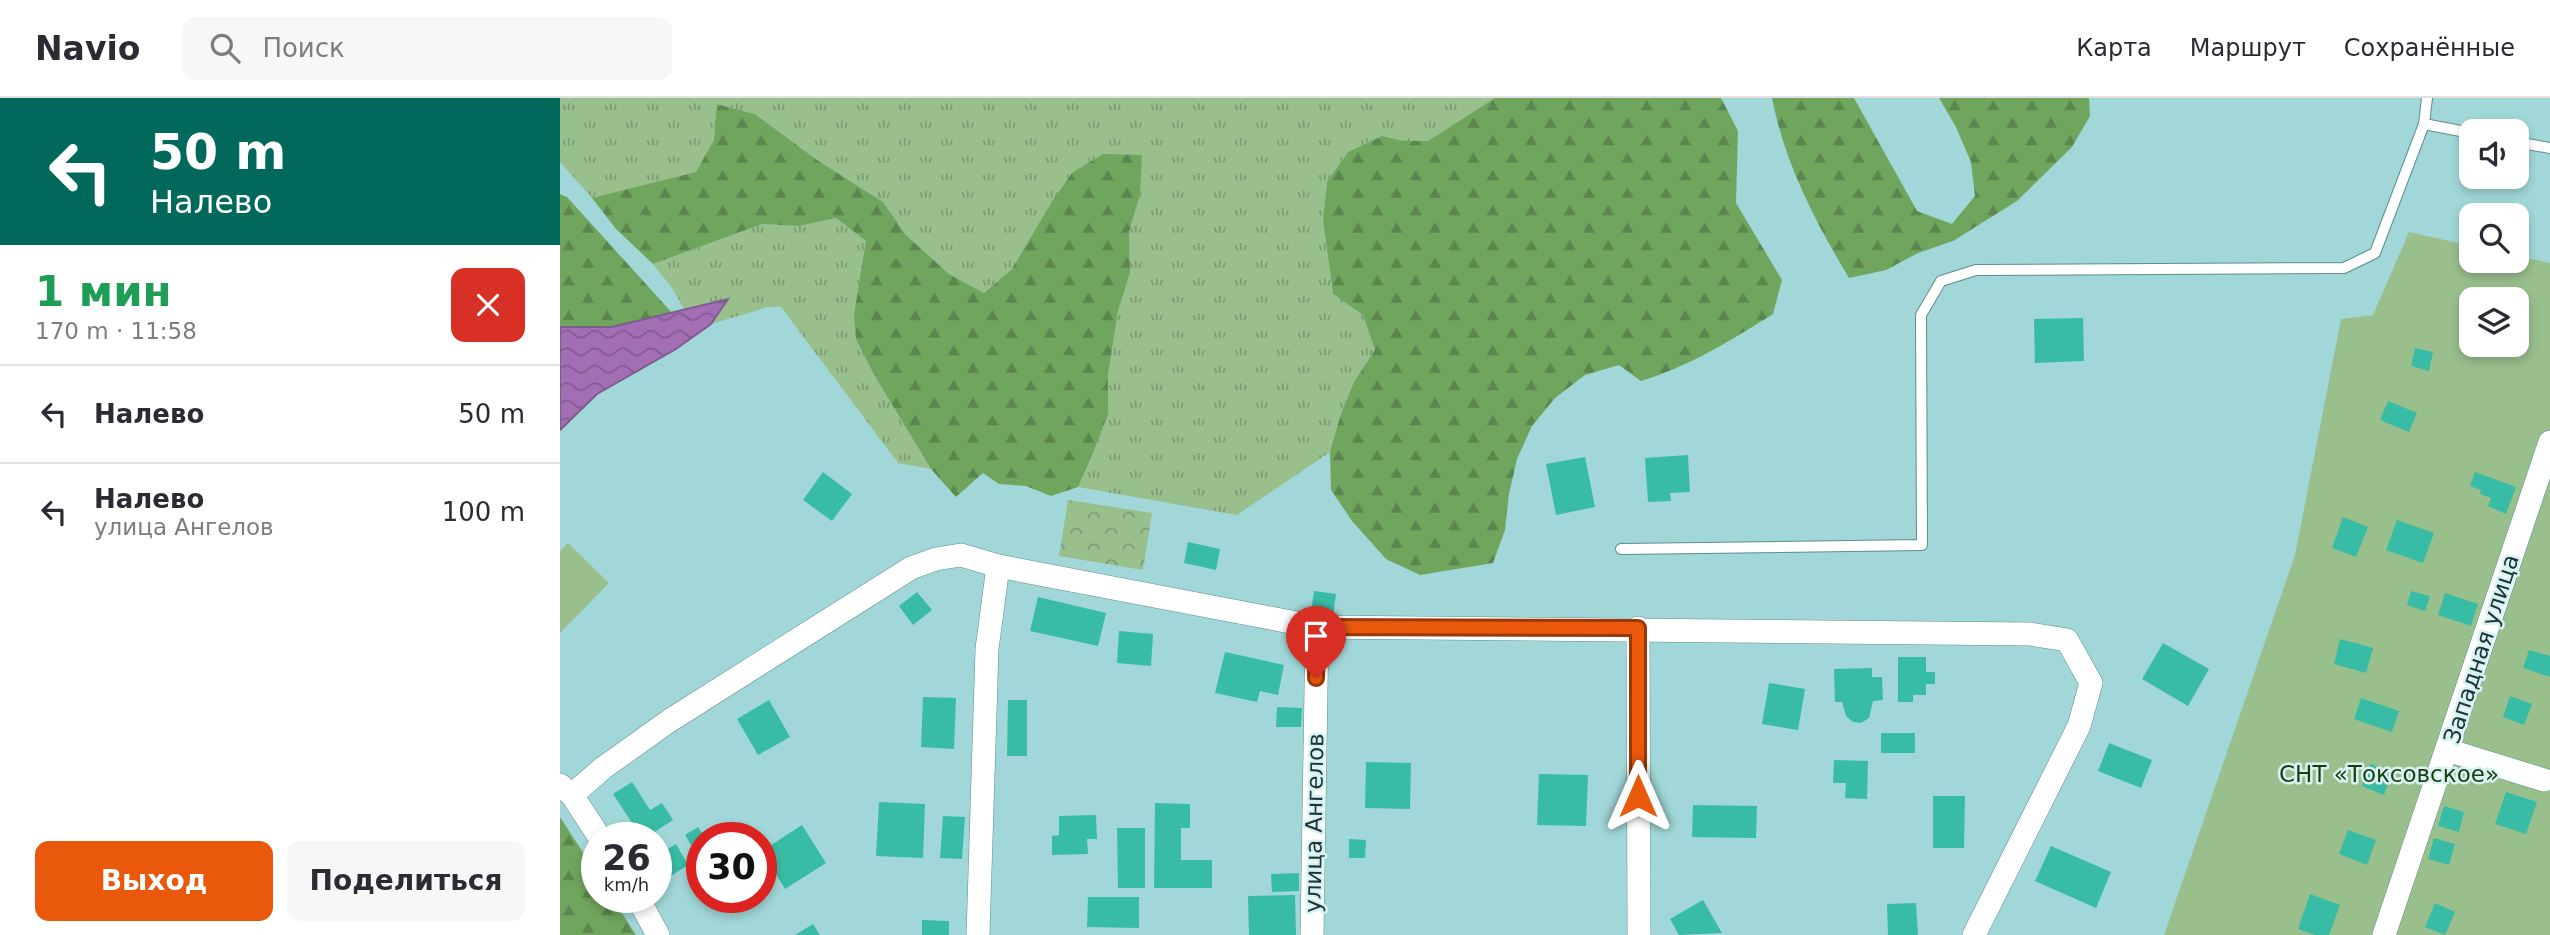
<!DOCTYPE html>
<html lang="ru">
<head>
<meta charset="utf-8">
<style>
  :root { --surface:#fff; --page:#f7f7f7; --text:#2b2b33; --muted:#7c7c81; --line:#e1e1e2; --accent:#ea580c }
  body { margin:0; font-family:"DejaVu Sans",sans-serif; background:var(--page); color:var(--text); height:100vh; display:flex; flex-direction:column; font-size:26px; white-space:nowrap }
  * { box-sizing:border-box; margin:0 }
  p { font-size:23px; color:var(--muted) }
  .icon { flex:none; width:38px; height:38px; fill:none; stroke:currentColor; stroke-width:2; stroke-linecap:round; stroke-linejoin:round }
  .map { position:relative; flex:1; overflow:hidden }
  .side { display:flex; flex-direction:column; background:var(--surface); width:560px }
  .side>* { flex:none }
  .banner { background:#00695c; color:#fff; overflow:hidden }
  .buttons { position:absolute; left:1899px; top:21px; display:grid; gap:14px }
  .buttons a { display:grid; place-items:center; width:70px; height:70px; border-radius:14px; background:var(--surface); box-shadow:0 4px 10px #0003; font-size:35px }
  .speed { position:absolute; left:21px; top:724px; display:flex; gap:14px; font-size:35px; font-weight:700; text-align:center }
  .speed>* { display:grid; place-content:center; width:91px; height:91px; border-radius:50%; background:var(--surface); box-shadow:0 4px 10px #0003; line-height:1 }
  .speed small { font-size:18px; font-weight:400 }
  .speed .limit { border:10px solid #d22; background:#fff; color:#111 }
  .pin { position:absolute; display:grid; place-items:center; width:60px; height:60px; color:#fff; margin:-72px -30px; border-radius:50% 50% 50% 0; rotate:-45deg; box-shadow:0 0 7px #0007 }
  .pin .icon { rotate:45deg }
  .me { position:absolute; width:77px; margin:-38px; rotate:0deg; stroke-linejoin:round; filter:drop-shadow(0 0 5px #0008) }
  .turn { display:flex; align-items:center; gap:24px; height:147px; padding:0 35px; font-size:32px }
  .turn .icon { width:91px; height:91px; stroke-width:2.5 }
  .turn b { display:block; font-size:49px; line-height:60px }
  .round { display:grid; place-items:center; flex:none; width:74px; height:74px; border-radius:14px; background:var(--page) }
  .headline { display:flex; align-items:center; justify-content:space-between; height:119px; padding:0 35px }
  h1 { font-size:42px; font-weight:700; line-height:52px; color:#1e9e55 }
  .cta { display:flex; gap:14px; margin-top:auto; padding:14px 35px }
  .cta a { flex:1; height:80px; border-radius:14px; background:var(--accent); color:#fff; font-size:28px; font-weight:700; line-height:80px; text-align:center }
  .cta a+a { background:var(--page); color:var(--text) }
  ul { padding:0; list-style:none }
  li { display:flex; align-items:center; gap:21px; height:98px; padding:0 35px; border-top:2px solid var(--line) }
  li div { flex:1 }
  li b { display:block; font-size:26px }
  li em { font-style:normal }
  header { display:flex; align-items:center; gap:42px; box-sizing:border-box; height:98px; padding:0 35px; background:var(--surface); border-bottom:2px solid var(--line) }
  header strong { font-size:33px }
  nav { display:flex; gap:38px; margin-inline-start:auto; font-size:24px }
  .search { width:490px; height:63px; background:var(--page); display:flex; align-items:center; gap:18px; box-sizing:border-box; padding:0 24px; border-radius:14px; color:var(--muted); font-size:26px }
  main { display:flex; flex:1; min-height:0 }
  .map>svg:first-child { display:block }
  .grass { fill:url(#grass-tufts) }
  .forest { fill:url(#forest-firs) }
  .park { fill:url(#park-crowns) }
  .garden { fill:#99bf8d; fill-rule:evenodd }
  .water { fill:url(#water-waves); stroke:#7c5d8e; stroke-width:2 }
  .building { fill:#39bca5 }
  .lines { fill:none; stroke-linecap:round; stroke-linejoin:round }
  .lane-casing { stroke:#5a8e8f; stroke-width:12 }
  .street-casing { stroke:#5a8e8f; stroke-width:24 }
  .lane { stroke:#fff; stroke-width:10 }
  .street { stroke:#fff; stroke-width:23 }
  .route-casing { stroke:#983908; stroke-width:18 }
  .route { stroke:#ea580c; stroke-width:12 }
  .labels { text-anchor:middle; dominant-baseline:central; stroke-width:5; stroke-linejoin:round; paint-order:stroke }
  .street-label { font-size:23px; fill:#1e3434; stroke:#d7f2f2 }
  .park-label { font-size:23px; fill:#1a3e0b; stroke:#d7f2f2 }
</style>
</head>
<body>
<header>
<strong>Navio</strong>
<div class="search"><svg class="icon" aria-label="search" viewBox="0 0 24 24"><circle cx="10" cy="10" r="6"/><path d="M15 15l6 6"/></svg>Поиск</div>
<nav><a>Карта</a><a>Маршрут</a><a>Сохранённые</a></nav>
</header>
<main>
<section class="side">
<div class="banner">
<div class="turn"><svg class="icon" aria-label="left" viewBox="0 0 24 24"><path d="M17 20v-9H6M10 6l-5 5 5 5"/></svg><div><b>50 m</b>Налево</div></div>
</div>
<div class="headline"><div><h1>1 мин</h1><p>170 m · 11:58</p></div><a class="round" style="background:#d93025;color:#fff"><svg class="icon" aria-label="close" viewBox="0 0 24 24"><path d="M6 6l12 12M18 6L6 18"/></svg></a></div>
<ul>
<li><svg class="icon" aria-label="left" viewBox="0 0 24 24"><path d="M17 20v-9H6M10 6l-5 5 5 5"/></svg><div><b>Налево</b></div><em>50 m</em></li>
<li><svg class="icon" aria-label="left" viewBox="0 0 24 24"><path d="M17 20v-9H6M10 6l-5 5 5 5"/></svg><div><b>Налево</b><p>улица Ангелов</p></div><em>100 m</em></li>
</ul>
<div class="cta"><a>Выход</a><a>Поделиться</a></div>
</section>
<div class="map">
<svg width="1990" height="837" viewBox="0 0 1990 837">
  <defs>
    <pattern id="grass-tufts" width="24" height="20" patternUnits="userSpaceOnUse" patternTransform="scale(1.75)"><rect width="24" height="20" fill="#99bf8d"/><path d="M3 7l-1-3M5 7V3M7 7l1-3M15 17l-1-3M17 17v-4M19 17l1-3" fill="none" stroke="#7c9c74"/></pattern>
    <pattern id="forest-firs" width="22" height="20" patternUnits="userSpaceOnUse" patternTransform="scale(1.75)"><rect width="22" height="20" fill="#6fa55d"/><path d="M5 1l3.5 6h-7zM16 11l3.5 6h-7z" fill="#5b874e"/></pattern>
    <pattern id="park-crowns" width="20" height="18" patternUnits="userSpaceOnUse" patternTransform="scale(1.75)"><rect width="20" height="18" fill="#99bf8d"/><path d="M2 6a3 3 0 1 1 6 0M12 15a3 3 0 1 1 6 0" fill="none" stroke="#7c9c74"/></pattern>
    <pattern id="water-waves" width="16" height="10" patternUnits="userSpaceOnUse" patternTransform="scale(1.75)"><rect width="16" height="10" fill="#a46eb4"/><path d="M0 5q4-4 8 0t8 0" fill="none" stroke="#855b93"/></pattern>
  </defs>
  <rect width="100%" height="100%" fill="#a1d7d8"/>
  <g class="grass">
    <path d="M 0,0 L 935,0 L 868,43 L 842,43 L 822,38 L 788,54 L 767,84 L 763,122 L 773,196 L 803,217 L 815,252 C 791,289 782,313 770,354 L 677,417 L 518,389 L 534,353 L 548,316 L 548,277 L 558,213 L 570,175 L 569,134 L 580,97 L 491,105 L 452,171 L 424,195 L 389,176 L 346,137 L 323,104 L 257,62 L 195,16 L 158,6 L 154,42 L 136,75 L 32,100 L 0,64 Z"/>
    <path d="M 276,120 L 306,143 L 296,241 L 313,275 L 371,371 L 338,365 L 221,209 L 208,209 L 151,226 L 167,202 L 125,213 L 112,190 L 93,166 L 202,126 L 239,128 Z"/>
  </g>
  <g class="forest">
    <path d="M 935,0 L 1161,0 L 1178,33 L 1176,105 L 1222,182 L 1213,216 C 1168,244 1132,267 1081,283 L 1059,267 L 1025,277 L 995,300 L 972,328 L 957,361 L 949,396 L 945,432 L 933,465 L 860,477 L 826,461 L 792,423 L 771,392 L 770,354 L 780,319 L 794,284 L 815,252 L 803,217 L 773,196 L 763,122 L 767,84 L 788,54 L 822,38 L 843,43 L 868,43 Z"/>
    <path d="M 1212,0 L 1294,0 L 1357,113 L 1392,126 L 1415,98 L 1411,64 L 1396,29 L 1379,0 L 1529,0 L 1530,18 L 1512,49 L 1457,103 L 1393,143 L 1358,155 L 1326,172 L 1289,180 C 1255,123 1225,66 1212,0 Z"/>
    <path d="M 157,6 L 195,16 L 257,62 L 323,104 L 346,137 L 389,176 L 424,195 L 452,171 L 491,105 L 512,75 L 543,56 L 582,57 L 580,97 L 569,134 L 570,175 L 558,213 L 548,277 L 548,316 L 534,353 L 518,389 L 491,398 L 466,388 L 439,386 L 423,375 L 396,399 L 371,371 L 313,275 L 296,241 L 294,217 L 306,143 L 276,120 L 239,128 L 202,126 L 93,166 L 56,131 L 32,100 L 136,74 L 154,42 Z"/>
    <path d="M 0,96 L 7,99 L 113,216 L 52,229 L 0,229 Z"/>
    <path d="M 0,719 L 37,776 L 37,800 L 52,800 L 76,837 L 0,837 Z"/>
  </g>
  <path class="park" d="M 508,402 L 592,415 L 583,472 L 499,458 Z"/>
  <g class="garden">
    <path d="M 1849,134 L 1911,148 L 1911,163 L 1956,163 L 1957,158 L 1990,165 L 1990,837 L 1604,837 L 1735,457 L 1781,221 L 1813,217 ZM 1911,201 L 1956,201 L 1956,247 L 1911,247 Z"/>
    <path d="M 8,445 L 49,485 L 0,535 L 0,453 Z"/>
  </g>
  <path class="water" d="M 168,201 L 151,226 L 116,251 L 37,296 L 0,332 L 0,229 L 52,229 Z"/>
  <g class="building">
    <path d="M 1523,220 L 1524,263 L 1475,265 L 1474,221 Z"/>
    <path d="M 1855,250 L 1873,254 L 1869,273 L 1851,268 Z"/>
    <path d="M 1828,303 L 1857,315 L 1849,334 L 1820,322 Z"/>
    <path d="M 1128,357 L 1130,394 L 1110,395 L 1111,403 L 1088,404 L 1085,360 Z"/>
    <path d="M 1025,359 L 1035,409 L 996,417 L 986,366 Z"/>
    <path d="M 263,374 L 292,396 L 272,423 L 243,402 Z"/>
    <path d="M 1915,374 L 1956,389 L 1946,416 L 1928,408 L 1931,400 L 1920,396 L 1921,392 L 1910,388 Z"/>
    <path d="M 1783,419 L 1808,429 L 1796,459 L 1772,450 Z"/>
    <path d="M 1837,422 L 1874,435 L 1863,465 L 1826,452 Z"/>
    <path d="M 628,444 L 660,451 L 656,472 L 624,465 Z"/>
    <path d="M 754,493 L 776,496 L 773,518 L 751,514 Z"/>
    <path d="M 1851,493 L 1870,498 L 1865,513 L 1847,507 Z"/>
    <path d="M 357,494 L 372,512 L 353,527 L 339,508 Z"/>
    <path d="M 1885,495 L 1918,506 L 1911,528 L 1878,517 Z"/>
    <path d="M 478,499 L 546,515 L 538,548 L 470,533 Z"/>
    <path d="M 559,533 L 593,536 L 591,568 L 557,565 Z"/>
    <path d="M 1780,541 L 1813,550 L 1806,575 L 1774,566 Z"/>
    <path d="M 1603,545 L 1649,571 L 1628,608 L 1582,581 Z"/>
    <path d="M 1969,552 L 1990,558 L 1990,579 L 1963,570 Z"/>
    <path d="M 665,554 L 724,567 L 718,597 L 700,593 L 697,604 L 655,595 Z"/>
    <path d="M 1338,559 L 1366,559 L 1366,574 L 1375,574 L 1375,586 L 1366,586 L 1366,597 L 1353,597 L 1353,604 L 1338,604 Z"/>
    <path d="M 1312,570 L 1312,579 L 1322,579 L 1323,602 L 1313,603 L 1309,620 L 1301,625 L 1293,624 L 1286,618 L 1282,604 L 1275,604 L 1274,571 Z"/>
    <path d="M 1209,585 L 1245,591 L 1238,632 L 1202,626 Z"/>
    <path d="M 1950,598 L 1972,606 L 1964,627 L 1943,619 Z"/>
    <path d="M 363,599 L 396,600 L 394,651 L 361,649 Z"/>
    <path d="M 1801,600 L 1839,613 L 1832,634 L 1794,621 Z"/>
    <path d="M 209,602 L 230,639 L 198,657 L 177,621 Z"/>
    <path d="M 448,602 L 467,602 L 467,658 L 447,658 Z"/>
    <path d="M 717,609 L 742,610 L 741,629 L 716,629 Z"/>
    <rect x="1321" y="635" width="34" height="20"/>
    <path d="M 1549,645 L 1592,662 L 1581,690 L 1538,673 Z"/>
    <path d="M 1274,662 L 1308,663 L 1307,701 L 1285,700 L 1286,685 L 1273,685 Z"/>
    <path d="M 806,664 L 851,665 L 850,711 L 805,710 Z"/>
    <path d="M 1810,666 L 1832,674 L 1824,697 L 1802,688 Z"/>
    <path d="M 979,676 L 1028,677 L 1026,728 L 977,727 Z"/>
    <path d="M 72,684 L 90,712 L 102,705 L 113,722 L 85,740 L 82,740 L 53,696 Z"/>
    <path d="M 1946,694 L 1977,704 L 1966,736 L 1935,726 Z"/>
    <path d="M 1373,698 L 1405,698 L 1404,750 L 1373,750 Z"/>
    <path d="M 319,704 L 365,706 L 363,760 L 316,758 Z"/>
    <path d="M 595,705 L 630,706 L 630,730 L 621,730 L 621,762 L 652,762 L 652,790 L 594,790 Z"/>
    <path d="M 1133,707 L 1197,708 L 1196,740 L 1132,739 Z"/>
    <path d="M 1884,708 L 1904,714 L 1899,734 L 1878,728 Z"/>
    <path d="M 536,717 L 537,741 L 527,741 L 528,756 L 492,757 L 492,738 L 499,737 L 499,718 Z"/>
    <path d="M 383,718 L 405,719 L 402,761 L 380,760 Z"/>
    <path d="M 242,727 L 266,765 L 225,791 L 202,753 Z"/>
    <path d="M 138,729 L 145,740 L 142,740 L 140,762 L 125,737 Z"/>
    <path d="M 557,730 L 585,730 L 585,790 L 558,790 Z"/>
    <path d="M 1788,732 L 1816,742 L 1807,767 L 1779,756 Z"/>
    <path d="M 1874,740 L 1895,746 L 1889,767 L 1868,761 Z"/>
    <path d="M 789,741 L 806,742 L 805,760 L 789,760 Z"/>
    <path d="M 116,746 L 128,767 L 106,781 L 96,765 L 96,758 Z"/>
    <path d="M 1491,748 L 1551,774 L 1536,810 L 1475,783 Z"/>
    <path d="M 739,775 L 739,793 L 712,794 L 711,776 Z"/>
    <path d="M 1750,796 L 1780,807 L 1769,837 L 1755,837 L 1738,831 Z"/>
    <path d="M 735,797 L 736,837 L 689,837 L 688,798 Z"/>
    <path d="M 528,799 L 579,799 L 579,830 L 527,829 Z"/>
    <path d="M 1143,802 L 1162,835 L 1119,837 L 1110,821 Z"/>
    <path d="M 1356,805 L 1358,837 L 1328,837 L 1327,806 Z"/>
    <path d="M 1875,805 L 1895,814 L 1885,837 L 1865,829 Z"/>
    <path d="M 362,822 L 389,823 L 389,837 L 362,837 Z"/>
    <path d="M 253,826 L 260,837 L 235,837 Z"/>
  </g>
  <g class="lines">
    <g class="lane-casing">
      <g id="lane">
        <path d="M 1864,26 L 1911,35"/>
        <path d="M 1956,44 L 1990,50"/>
        <path d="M 1061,451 L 1362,447 L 1361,217 L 1381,183 L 1416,172 L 1784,170 L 1815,155 L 1864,26 L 1867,0"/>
      </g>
    </g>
    <g class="street-casing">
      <g id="street">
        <path d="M 438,468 L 757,529 L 1470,536 L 1507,542 L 1531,585 L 1519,628 L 1414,837"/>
        <path d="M 1078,530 L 1079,837"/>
        <path d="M 1887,652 L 1984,682"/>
        <path d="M 0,687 L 12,697 L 40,740"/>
        <path d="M 12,697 L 43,670 L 109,623 L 351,470 L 376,461 L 401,457 L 438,468 L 427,551 L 418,837"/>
        <path d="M 78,800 L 98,837"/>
        <path d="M 752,837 L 757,529"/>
        <path d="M 1824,837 L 1990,344"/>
      </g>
    </g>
    <use href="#lane" class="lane"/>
    <use href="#street" class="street"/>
  </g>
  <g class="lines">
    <g class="route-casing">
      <path id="route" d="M 756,580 L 757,529 L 1078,530 L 1078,698"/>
    </g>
    <use href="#route" class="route"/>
  </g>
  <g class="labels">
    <g class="street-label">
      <text transform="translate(1921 551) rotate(-72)">Западная улица</text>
      <text transform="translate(754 725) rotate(-89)">улица Ангелов</text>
    </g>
    <g class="park-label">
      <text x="1829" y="676">СНТ «Токсовское»</text>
    </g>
  </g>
</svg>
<div class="buttons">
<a><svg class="icon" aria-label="sound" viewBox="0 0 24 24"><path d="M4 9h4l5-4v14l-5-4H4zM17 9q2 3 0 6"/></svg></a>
<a><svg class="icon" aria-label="search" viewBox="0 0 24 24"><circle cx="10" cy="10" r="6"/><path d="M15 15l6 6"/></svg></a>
<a><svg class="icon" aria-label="layers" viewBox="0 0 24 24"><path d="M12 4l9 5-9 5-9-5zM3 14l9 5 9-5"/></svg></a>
</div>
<div class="speed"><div>26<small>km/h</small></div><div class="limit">30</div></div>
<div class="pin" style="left:756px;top:580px;background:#d93025"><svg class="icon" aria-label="arrive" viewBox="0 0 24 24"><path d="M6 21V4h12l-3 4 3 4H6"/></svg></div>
<svg class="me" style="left:1078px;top:698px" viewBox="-20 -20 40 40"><path d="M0-17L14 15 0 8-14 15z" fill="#ea580c" stroke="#fff" stroke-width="4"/></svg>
</div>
</main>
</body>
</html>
